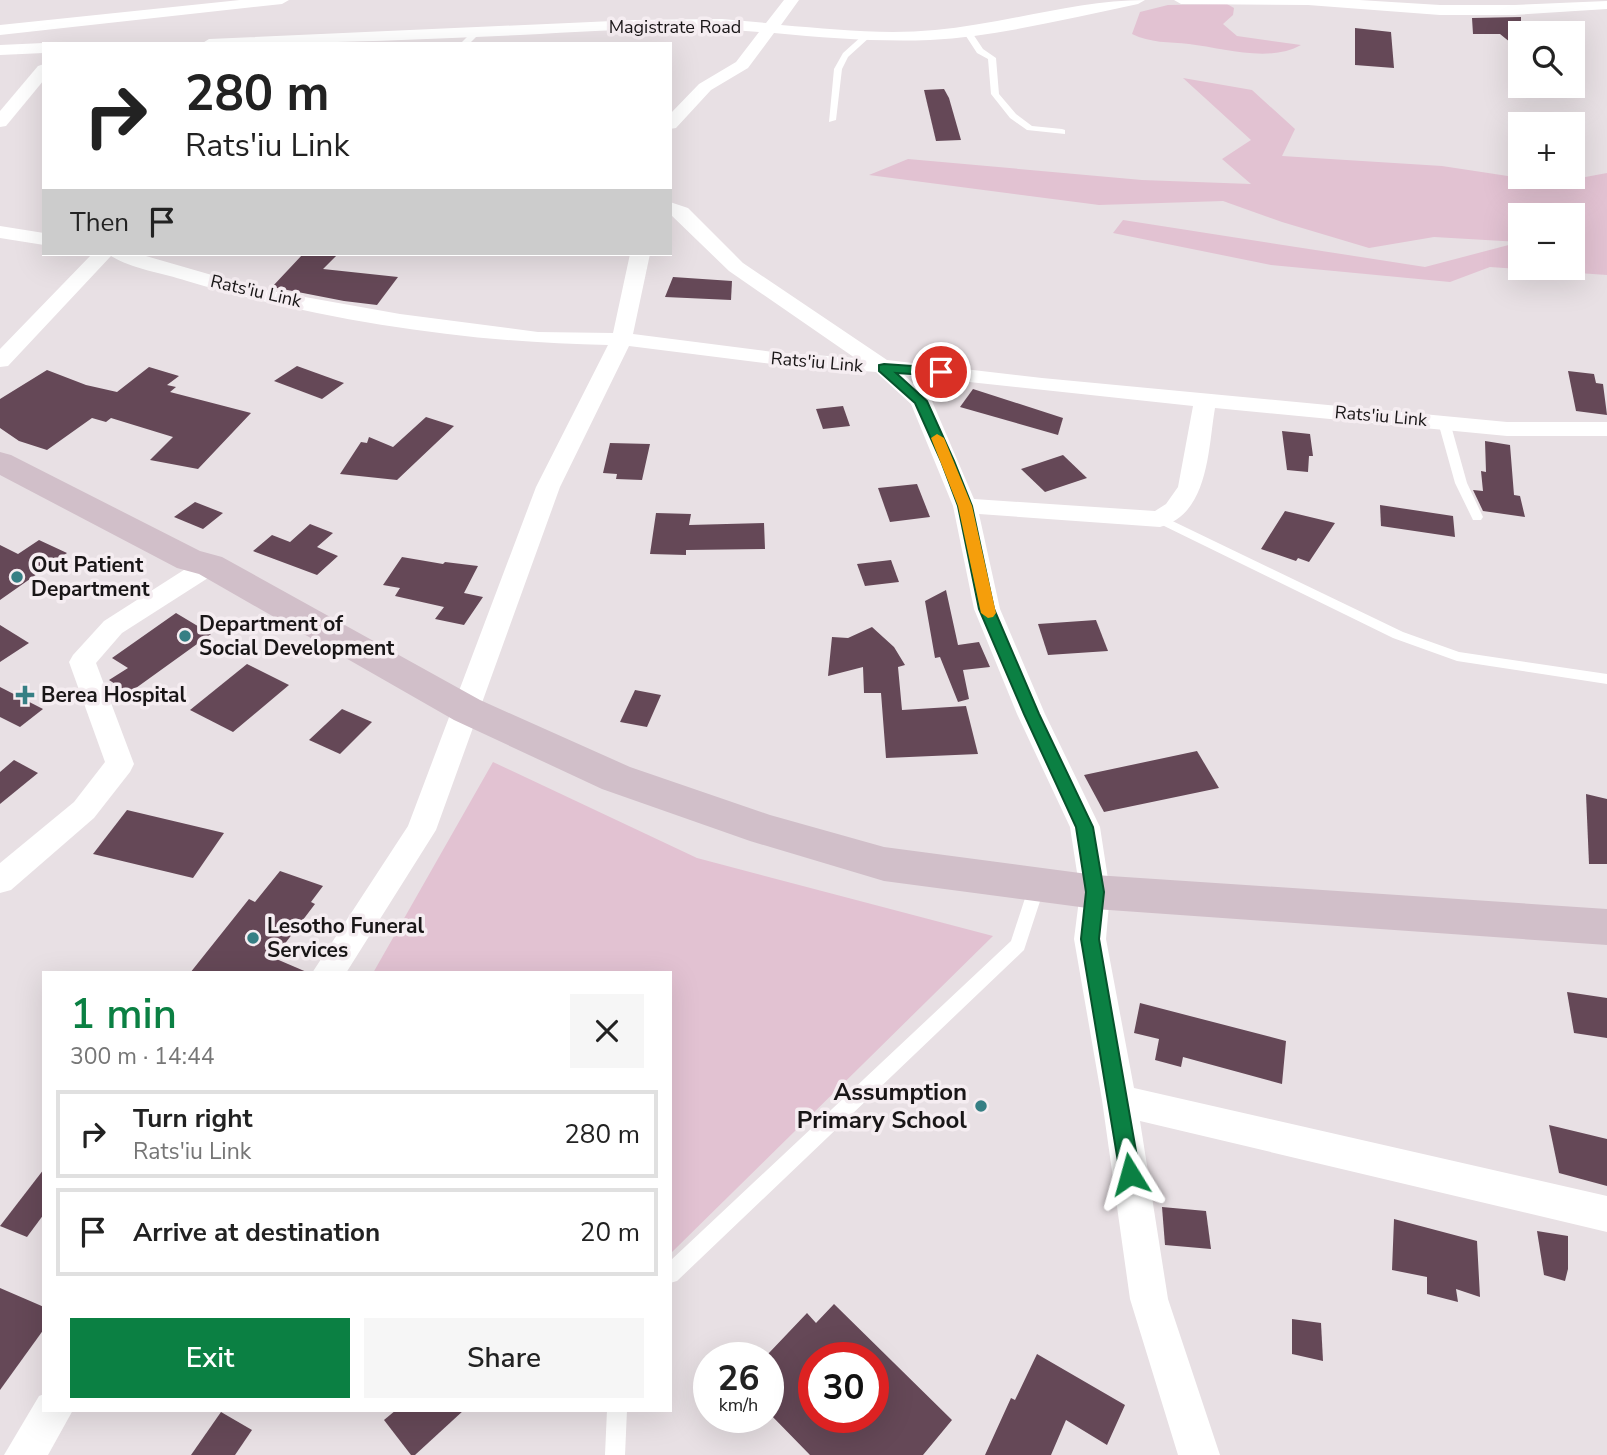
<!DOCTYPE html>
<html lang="en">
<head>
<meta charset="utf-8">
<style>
  :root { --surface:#fff; --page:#f6f6f6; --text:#222; --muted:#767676; --line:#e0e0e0; --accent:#0b8043 }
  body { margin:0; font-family:"Nunito Sans",sans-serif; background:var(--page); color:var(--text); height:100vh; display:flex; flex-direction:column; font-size:26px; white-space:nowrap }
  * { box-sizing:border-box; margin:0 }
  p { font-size:23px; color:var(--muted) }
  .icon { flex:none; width:38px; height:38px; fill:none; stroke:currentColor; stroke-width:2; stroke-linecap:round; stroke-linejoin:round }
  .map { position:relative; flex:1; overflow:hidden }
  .sheet { position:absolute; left:42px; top:971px; width:630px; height:441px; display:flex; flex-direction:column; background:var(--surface); border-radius:0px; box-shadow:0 7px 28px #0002 }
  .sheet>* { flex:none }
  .hud { position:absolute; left:42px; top:42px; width:630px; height:214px; border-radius:0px; box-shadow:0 7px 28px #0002; background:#fff; color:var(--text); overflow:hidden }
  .controls { position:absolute; left:1508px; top:21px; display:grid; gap:14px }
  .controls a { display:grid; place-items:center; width:77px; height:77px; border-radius:0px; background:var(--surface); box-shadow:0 7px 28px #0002; font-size:35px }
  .speed { position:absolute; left:693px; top:1342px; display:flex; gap:14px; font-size:35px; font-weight:700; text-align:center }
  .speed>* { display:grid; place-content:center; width:91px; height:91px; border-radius:50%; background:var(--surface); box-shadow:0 7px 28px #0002; line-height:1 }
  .speed small { font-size:18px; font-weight:400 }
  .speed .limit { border:10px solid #d22; background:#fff; color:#111 }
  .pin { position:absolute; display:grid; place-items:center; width:60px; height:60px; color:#fff; margin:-30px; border:4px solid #fff; border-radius:50%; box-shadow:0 2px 7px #0007 }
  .me { position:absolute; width:77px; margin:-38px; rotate:352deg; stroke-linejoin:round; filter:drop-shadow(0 0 5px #0008) }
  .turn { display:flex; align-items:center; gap:24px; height:147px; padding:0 28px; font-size:32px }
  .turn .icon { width:91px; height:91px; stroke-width:2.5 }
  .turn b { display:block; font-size:49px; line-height:60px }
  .then { display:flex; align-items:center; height:66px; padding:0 28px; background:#0003; gap:14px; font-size:26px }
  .round { display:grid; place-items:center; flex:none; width:74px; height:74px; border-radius:0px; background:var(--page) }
  .head { display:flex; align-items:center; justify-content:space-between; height:119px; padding:0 28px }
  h1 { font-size:42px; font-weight:600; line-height:52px; color:var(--accent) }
  .primary-button { display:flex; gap:14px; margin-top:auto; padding:14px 28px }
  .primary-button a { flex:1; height:80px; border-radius:0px; background:var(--accent); color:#fff; font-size:28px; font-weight:600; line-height:80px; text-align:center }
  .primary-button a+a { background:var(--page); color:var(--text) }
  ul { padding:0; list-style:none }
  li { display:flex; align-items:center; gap:21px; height:88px; margin:0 14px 10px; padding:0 14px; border:4px solid var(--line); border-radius:0px }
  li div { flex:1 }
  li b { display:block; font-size:26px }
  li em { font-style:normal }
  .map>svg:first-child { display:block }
  .green { fill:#e2c2d2; fill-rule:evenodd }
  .building { fill:#654857; fill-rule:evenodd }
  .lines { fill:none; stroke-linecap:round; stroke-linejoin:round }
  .lane { fill:#fff; fill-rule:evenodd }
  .street { fill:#fff; fill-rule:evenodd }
  .secondary { fill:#d1bfc9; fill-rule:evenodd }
  .route { fill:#0b8043; stroke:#07532c; stroke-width:2 }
  .slow { fill:#f59e0b }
  .poi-dot { fill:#367f84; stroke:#f5edf1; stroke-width:2.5 }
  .labels { text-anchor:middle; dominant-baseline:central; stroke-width:7; stroke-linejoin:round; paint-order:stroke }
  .far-street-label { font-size:18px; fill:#191617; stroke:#f5edf1 }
  .poi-label { font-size:21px; font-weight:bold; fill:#191617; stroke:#f5edf1; text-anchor:start }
  .near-poi-label { font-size:24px; font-weight:bold; fill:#191617; stroke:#f5edf1; text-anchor:end }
</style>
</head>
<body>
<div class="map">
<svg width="1607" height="1455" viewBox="0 0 1607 1455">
  <rect width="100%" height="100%" fill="#e8e0e4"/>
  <g class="green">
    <path d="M 1227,4 L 1234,8 L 1233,15 L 1223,24 L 1237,36 L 1301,45 C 1269,63 1223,48 1189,44 C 1169,42 1150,43 1132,34 L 1140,12 L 1168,5 Z"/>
    <path d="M 1183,78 L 1252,90 L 1295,129 L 1282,156 L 1442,166 L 1553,183 L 1607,173 L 1607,275 L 1490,267 L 1450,282 L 1271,265 L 1113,233 L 1123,220 L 1425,267 L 1520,242 L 1434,237 L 1369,248 L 1282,222 L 1223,201 L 1099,205 L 869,175 L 908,159 L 1142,180 L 1251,184 L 1222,159 L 1251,140 ZM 1521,215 L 1573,215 L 1573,268 L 1521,268 Z"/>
    <path d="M 493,762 L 697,858 L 993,936 L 670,1254 L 670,973 L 373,973 Z"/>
  </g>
  <g class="building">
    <path d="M 1521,17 L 1521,51 L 1500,34 L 1473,34 L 1472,18 Z"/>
    <path d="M 1355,28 L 1391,32 L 1394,68 L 1355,65 Z"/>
    <path d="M 944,89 L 949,98 L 961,140 L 936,141 L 924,90 Z"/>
    <path d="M 303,254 L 338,254 L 323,269 L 398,277 L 377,305 L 344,301 L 272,287 Z"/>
    <path d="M 673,277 L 732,281 L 731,300 L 665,297 Z"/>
    <path d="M 297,366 L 344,383 L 322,399 L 274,381 Z"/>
    <path d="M 149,367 L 179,376 L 167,385 L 176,387 L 170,392 L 251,413 L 198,469 L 150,460 L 173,437 L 111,418 L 106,422 L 92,418 L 47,450 L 19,441 L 0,428 L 0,399 L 47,370 L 86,385 L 117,392 Z"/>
    <path d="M 1568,371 L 1594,374 L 1596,383 L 1603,384 L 1607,415 L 1576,411 Z"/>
    <path d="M 973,389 L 1063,418 L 1058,435 L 960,407 Z"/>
    <path d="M 843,406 L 850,426 L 823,429 L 816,409 Z"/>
    <path d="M 426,417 L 454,426 L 397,480 L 340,474 L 361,442 L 367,443 L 369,437 L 393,447 Z"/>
    <path d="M 1282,431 L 1310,434 L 1313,456 L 1309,456 L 1308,472 L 1287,470 Z"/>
    <path d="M 1485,441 L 1510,445 L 1514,495 L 1520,496 L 1525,517 L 1483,511 L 1473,490 L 1483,491 L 1481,471 L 1486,472 Z"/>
    <path d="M 610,443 L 650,444 L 642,480 L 616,479 L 617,474 L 603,473 Z"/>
    <path d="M 1063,455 L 1087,478 L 1045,492 L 1021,469 Z"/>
    <path d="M 917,484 L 930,517 L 890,522 L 878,488 Z"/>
    <path d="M 195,502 L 223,513 L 203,529 L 174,517 Z"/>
    <path d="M 1380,505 L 1453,516 L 1455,537 L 1381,526 Z"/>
    <path d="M 1285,511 L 1335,523 L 1309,562 L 1298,558 L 1296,561 L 1261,549 Z"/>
    <path d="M 656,513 L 691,514 L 689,525 L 764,523 L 765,549 L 686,550 L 686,555 L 650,554 Z"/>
    <path d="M 310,524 L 333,533 L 317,547 L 338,556 L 317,575 L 253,551 L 272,535 L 290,542 Z"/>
    <path d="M 39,540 L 67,553 L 0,600 L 0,545 L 18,554 Z"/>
    <path d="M 402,557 L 443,564 L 445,562 L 478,566 L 464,593 L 483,597 L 464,625 L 435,619 L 444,607 L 395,596 L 400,588 L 383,585 Z"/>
    <path d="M 891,560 L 899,582 L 865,586 L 857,564 Z"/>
    <path d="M 946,590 L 958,645 L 979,642 L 990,667 L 963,670 L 969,699 L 958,702 L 940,657 L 935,658 L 925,601 Z"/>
    <path d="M 176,613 L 211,634 L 129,693 L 109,680 L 128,668 L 112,658 Z"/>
    <path d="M 1096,620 L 1108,651 L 1048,655 L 1038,624 Z"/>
    <path d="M 0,625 L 29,643 L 0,662 Z"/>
    <path d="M 872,627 L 894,647 L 905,665 L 898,667 L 902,710 L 966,706 L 978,754 L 886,758 L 881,693 L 864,693 L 863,667 L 828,676 L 832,637 L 848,638 Z"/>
    <path d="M 247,664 L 289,685 L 233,732 L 190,710 Z"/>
    <path d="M 0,687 L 43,709 L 20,727 L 0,717 Z"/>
    <path d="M 635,690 L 661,695 L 647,727 L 620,722 Z"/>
    <path d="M 342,709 L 372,722 L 340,754 L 309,740 Z"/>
    <path d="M 1197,751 L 1219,788 L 1104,812 L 1084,775 Z"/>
    <path d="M 14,760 L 38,773 L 0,804 L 0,772 Z"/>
    <path d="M 1586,794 L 1607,799 L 1607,864 L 1589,864 Z"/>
    <path d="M 127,810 L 224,833 L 193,878 L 93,854 Z"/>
    <path d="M 280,871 L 323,886 L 311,902 L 315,904 L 274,958 L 309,973 L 190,973 L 249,899 L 255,902 Z"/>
    <path d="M 1567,992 L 1607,998 L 1607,1038 L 1574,1033 Z"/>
    <path d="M 1140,1003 L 1286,1041 L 1282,1084 L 1183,1057 L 1181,1067 L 1155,1060 L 1159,1039 L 1134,1033 Z"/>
    <path d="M 1549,1125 L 1607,1139 L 1607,1186 L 1559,1173 Z"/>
    <path d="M 44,1169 L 44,1214 L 27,1237 L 0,1226 Z"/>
    <path d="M 1162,1207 L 1206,1211 L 1211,1249 L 1165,1245 Z"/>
    <path d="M 1394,1219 L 1477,1241 L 1480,1297 L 1456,1289 L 1458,1302 L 1427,1294 L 1427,1277 L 1392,1270 Z"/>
    <path d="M 1537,1231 L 1568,1236 L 1568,1269 L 1565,1281 L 1544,1275 Z"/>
    <path d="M 0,1288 L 44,1307 L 44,1329 L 0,1390 Z"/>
    <path d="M 834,1304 L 952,1420 L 923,1455 L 810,1455 L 768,1412 L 768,1354 L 807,1313 L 816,1323 ZM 814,1358 L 873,1358 L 873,1418 L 814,1418 Z"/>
    <path d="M 1292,1319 L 1321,1323 L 1323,1361 L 1292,1354 Z"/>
    <path d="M 1037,1354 L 1125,1405 L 1107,1445 L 1066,1420 L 1051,1455 L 985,1455 L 1011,1398 L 1015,1400 Z"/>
    <path d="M 396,1410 L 464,1410 L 415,1455 L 411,1455 L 384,1420 Z"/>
    <path d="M 221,1412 L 252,1430 L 235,1455 L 191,1455 Z"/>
  </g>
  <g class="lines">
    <g class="lane">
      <path d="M 963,28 L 969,28 L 983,49 L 996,58 L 999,94 L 1016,114 L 1032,126 L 1062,129 L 1065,130 L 1065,134 L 1027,130 L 1010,118 L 991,94 L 988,59 L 977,53 L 962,30 Z"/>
      <path d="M 475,29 L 482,31 L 469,44 L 460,44 Z"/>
      <path d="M 863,35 L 870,37 L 848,57 L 842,69 L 836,120 L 829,122 L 834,69 L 843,53 Z"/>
      <path d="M 1444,419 L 1450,422 L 1467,483 L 1483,517 L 1481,520 L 1473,520 L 1455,483 L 1438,422 Z"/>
      <path d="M 1160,515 L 1403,632 L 1459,652 L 1607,674 L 1607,684 L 1457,661 L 1393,638 L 1156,522 L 1154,519 Z"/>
      <path d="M 1037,880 L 1042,882 L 1045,886 L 1024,950 L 677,1281 L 670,1283 L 670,1261 L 1011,941 L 1029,886 L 1032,882 Z"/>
      <path d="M 607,1410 L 627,1410 L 625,1455 L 605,1455 Z"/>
    </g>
    <g class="street">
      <path d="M 240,0 L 289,0 L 282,4 L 0,35 L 0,25 Z"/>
      <path d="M 784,0 L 799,0 L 781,25 C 832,29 883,35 935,30 C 1004,24 1077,0 1145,0 L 1138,4 C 1070,18 1000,36 930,40 C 878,42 827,38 774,33 L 748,68 L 711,90 L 676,128 L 670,129 L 670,114 L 699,84 L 736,62 L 759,32 C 680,25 600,31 520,35 C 414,40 308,44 201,44 L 209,39 L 635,20 L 722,19 L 766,23 Z"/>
      <path d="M 1174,0 L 1359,0 L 1440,5 L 1514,5 L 1607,1 L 1607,9 L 1514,15 L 1440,15 L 1308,5 L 1181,4 Z"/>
      <path d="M 44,43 L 44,53 L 0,55 L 0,45 Z"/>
      <path d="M 44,64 L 44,80 L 6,126 L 0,127 L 0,111 L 38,66 Z"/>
      <path d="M 670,202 L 688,208 L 743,263 L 887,360 L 1042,378 L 1507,422 L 1607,422 L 1607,436 L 1507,436 L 1215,408 C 1208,449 1209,514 1160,527 L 979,514 L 1000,609 L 1045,714 L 1100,827 L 1110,892 L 1106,939 L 1134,1088 L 1607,1196 L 1607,1232 L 1140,1121 L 1168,1299 L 1220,1455 L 1178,1455 L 1130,1299 L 1102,1100 L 1074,939 L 1080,892 L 1070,827 L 1017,714 L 974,609 L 953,506 L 911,404 L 876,372 L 773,364 L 629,346 L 560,487 L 436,830 L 346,973 L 312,973 L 408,826 L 536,487 L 608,345 C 469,343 320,320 187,281 C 163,273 132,269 111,256 L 8,366 L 0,367 L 0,349 L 92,254 L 139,254 L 260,289 L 400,314 L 538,332 L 613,333 L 630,254 L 650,254 L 633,334 L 773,352 L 855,358 L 729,271 L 670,214 ZM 904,375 L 1193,406 L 1178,487 L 1166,504 L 1155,511 L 974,499 L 932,401 Z"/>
      <path d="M 0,226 L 44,233 L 44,245 L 0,238 Z"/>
      <path d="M 210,557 L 219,559 L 223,565 L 219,571 L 122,633 L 96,663 L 134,764 L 130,772 L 94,818 L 11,890 L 0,893 L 0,863 L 74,802 L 105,762 L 69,662 L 73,655 L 104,621 L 201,559 Z"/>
      <path d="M 44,1394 L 44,1410 L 73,1410 L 48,1455 L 4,1455 L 39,1396 Z"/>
    </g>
    <path class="secondary" d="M 0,452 L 11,455 L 200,551 L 222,557 L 480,700 L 630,767 L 770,815 L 884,847 L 1095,875 L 1607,909 L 1607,945 L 1095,909 L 884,881 L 750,841 L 602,789 L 454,720 L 199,574 L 177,568 L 0,475 Z"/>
  </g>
  <path class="route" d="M 884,364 L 941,368 L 947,372 L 941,376 L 896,373 L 927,401 L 954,461 L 972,506 L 994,609 L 1039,714 L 1093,827 L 1104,892 L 1099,939 L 1140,1174 L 1137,1181 L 1130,1184 L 1123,1181 L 1120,1174 L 1081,939 L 1086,892 L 1076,827 L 1024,714 L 979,609 L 958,506 L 941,461 L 915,403 L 879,371 L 879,365 Z"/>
  <path class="slow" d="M 937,434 L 944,438 L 972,506 L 996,613 L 993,617 L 988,618 L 981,613 L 958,506 L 931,438 Z"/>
  <g class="poi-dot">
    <circle cx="17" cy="577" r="7"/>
    <circle cx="185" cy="636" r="7"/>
    <path d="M21.5 684.5h7v7h7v7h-7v7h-7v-7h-7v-7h7z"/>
    <circle cx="253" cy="938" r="7"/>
    <circle cx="981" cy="1106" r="7"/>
  </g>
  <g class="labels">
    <g class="far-street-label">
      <text x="675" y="27">Magistrate Road</text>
      <text transform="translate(256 291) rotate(13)">Rats'iu Link</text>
      <text transform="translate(817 362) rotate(5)">Rats'iu Link</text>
      <text transform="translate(1381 416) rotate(5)">Rats'iu Link</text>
    </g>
    <g class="poi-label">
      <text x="31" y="565">Out Patient<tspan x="31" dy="24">Department</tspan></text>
      <text x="199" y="624">Department of<tspan x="199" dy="24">Social Development</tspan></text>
      <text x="41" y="695">Berea Hospital</text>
      <text x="267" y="926">Lesotho Funeral<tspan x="267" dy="24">Services</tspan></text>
    </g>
    <g class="near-poi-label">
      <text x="967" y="1092">Assumption<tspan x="967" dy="28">Primary School</tspan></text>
    </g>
  </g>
</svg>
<div class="controls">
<a><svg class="icon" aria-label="search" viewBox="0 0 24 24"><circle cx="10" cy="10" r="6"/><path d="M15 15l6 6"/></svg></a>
<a>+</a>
<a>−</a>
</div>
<div class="speed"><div>26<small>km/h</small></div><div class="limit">30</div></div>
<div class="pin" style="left:941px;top:372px;background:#d93025"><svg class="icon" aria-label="arrive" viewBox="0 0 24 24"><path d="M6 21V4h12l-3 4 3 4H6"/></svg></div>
<svg class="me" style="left:1130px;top:1174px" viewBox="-20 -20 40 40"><path d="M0-17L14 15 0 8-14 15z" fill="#0b8043" stroke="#fff" stroke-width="4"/></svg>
<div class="hud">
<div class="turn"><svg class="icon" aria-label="right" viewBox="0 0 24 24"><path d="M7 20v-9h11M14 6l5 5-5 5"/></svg><div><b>280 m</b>Rats'iu Link</div></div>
<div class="then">Then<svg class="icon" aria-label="arrive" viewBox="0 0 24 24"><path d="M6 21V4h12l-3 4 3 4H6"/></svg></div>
</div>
<section class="sheet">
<div class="head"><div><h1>1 min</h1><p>300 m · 14:44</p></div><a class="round"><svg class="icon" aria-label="close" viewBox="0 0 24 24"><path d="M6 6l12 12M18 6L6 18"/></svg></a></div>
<ul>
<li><svg class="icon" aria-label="right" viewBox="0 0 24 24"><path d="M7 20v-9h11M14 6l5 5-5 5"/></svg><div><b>Turn right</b><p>Rats'iu Link</p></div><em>280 m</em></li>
<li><svg class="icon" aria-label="arrive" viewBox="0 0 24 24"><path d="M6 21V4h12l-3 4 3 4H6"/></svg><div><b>Arrive at destination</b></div><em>20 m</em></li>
</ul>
<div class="primary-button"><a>Exit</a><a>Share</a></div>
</section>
</div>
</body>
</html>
